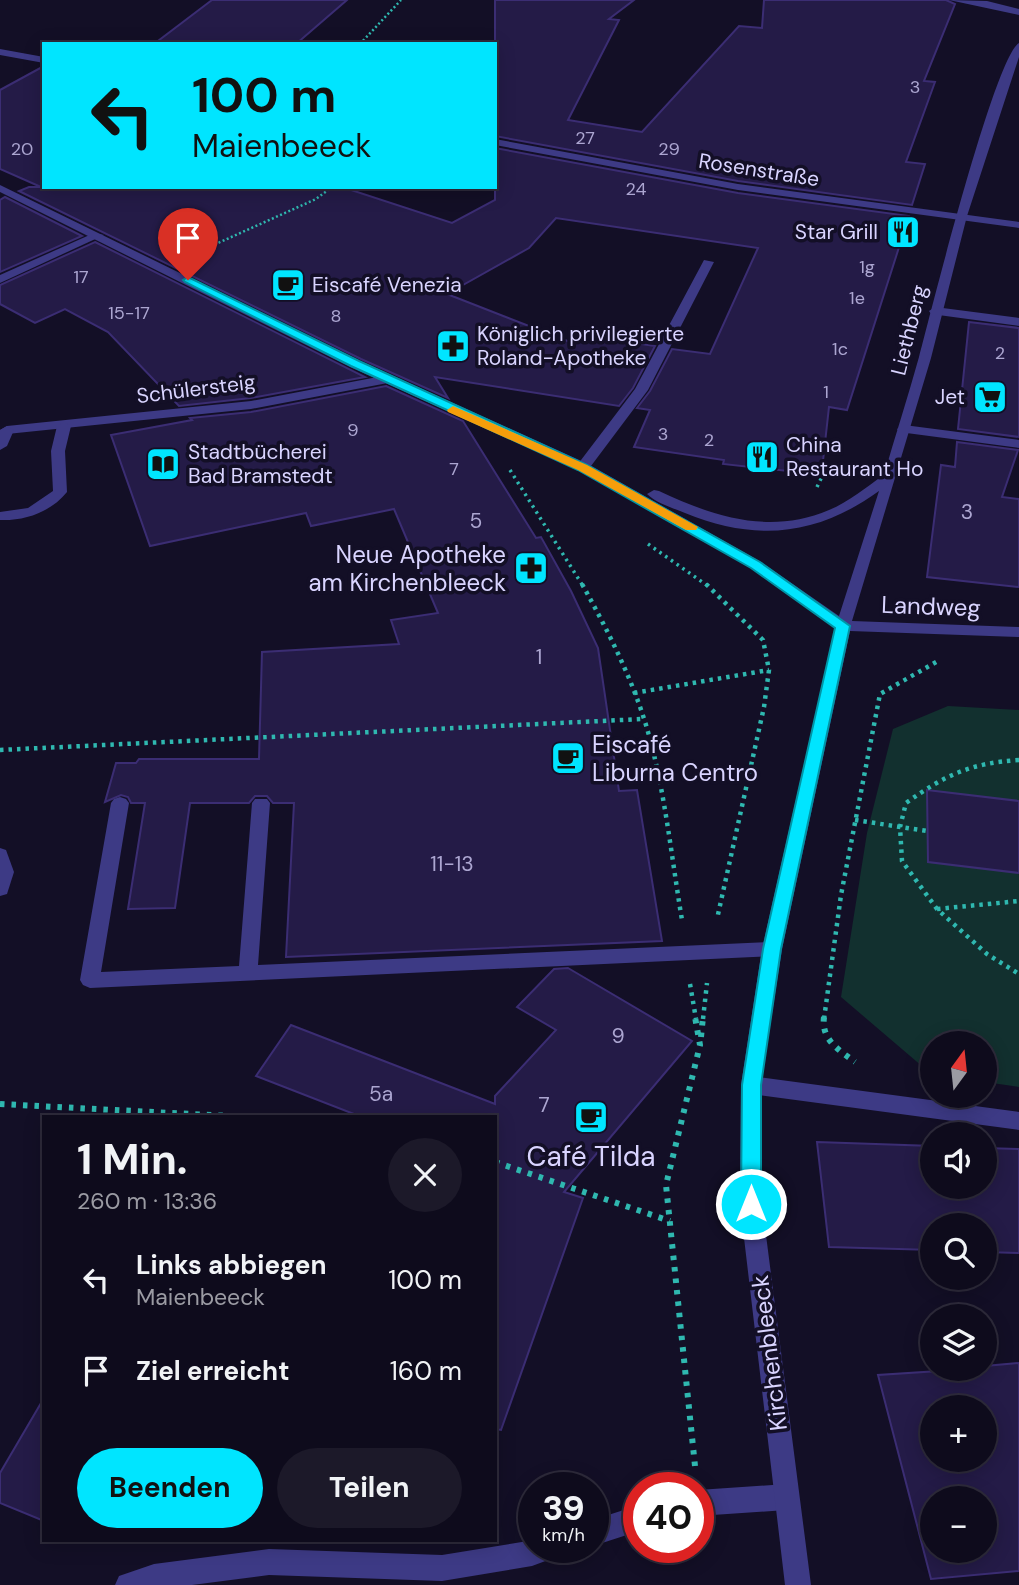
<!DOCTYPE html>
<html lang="de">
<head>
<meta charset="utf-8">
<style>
  :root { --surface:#0e0b1c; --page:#1c1929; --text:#f1f3f6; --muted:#9b9ba3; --line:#2e2b3b; --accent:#00e5ff }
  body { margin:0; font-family:"DM Sans",sans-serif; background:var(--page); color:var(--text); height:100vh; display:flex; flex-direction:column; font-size:26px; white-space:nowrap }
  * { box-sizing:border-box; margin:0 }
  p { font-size:23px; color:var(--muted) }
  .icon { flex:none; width:38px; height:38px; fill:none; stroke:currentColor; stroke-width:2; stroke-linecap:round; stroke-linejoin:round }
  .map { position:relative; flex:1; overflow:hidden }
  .drawer { position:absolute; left:42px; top:1115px; width:455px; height:427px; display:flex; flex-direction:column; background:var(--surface); border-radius:0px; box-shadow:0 4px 18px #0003,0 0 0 2px var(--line) }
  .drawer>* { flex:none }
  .guide { position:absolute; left:42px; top:42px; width:455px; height:147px; border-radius:0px; box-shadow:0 4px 18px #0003,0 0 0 2px var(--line); background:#00e5ff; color:#111; overflow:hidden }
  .needle { width:46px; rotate:15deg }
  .tools { position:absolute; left:920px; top:1031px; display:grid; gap:14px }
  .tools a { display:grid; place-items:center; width:77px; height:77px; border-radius:50%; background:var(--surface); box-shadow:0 4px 18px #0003,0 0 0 2px var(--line); font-size:35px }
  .speed { position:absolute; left:518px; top:1472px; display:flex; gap:14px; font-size:35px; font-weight:700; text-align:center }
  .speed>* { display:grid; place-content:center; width:91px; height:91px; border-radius:50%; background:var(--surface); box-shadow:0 4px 18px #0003,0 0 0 2px var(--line); line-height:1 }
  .speed small { font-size:18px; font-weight:400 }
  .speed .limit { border:10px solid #d22; background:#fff; color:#111 }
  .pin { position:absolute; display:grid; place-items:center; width:60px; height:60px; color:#fff; margin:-72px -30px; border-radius:50% 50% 50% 0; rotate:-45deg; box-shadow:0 0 7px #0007 }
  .pin .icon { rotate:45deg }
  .me { position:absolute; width:77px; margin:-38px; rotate:0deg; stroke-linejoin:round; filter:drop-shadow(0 0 5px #0008) }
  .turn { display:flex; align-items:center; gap:24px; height:147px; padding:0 35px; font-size:32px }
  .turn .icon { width:91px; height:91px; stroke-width:2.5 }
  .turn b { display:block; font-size:49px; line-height:60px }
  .round { display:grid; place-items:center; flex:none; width:74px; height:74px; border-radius:37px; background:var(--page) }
  .overview { display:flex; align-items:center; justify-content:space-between; height:119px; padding:0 35px }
  h1 { font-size:42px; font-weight:700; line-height:52px }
  .cta { display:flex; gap:14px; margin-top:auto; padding:14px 35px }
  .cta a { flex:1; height:80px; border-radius:42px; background:var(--accent); color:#111; font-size:28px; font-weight:700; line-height:80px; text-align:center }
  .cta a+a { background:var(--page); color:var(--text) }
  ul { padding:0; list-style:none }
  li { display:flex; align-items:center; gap:21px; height:91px; padding:0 35px }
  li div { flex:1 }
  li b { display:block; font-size:26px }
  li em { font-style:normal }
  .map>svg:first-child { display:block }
  .green { fill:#12302f }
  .building { fill:#241b47; stroke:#3b2d73; stroke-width:2; fill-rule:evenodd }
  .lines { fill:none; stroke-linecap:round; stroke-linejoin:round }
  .path-far3 { stroke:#2fb8b0; stroke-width:2.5; stroke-dasharray:2 2.5; stroke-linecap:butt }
  .path-far2 { stroke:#2fb8b0; stroke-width:3.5; stroke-dasharray:2.5 4.5; stroke-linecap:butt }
  .path-far1 { stroke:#2fb8b0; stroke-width:4.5; stroke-dasharray:3.5 5; stroke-linecap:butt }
  .path { stroke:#2fb8b0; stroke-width:6; stroke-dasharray:4.5 7; stroke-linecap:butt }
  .service { fill:#3d3a85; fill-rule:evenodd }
  .minor { fill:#3d3a85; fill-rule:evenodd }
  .tertiary { fill:#3d3a85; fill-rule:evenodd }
  .route { fill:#00e5ff; stroke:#0095a6; stroke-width:2 }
  .slow { fill:#f59e0b }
  .labels { text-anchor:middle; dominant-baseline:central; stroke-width:7; stroke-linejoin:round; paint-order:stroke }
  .far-number-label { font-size:18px; fill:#aca6d1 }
  .far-street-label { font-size:21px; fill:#d9d4ff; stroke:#130f26 }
  .far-poi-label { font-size:21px; fill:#d9d4ff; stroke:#130f26; text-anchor:start }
  .number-label { font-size:21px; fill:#aca6d1 }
  .poi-label { font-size:24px; fill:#d9d4ff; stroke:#130f26; text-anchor:end }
  .street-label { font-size:24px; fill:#d9d4ff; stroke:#130f26 }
  .near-poi-label { font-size:28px; fill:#d9d4ff; stroke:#130f26 }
</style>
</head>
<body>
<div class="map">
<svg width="1019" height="1585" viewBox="0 0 1019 1585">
  <rect width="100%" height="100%" fill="#130f26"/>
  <path class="green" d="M 948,706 L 1019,710 L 1019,1087 L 985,1082 L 985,1043 L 933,1043 L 933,1073 L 930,1073 L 841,997 L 867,833 L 893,729 Z"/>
  <g class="building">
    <path d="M 212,0 L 347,0 L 296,44 L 229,41 L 225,44 L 154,44 Z"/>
    <path d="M 495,0 L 634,0 L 609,19 L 619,20 L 568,120 L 642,132 L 739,26 L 762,28 L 764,0 L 946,0 L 955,4 L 924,81 L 935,82 L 906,162 L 925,164 L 912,205 L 738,181 L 495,136 Z"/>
    <path d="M 44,66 L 44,187 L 342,187 L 452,223 L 495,200 L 495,148 L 738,193 L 909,216 L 847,410 L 829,407 L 822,470 L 789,466 L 788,471 L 723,464 L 724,460 L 634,447 L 650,410 L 637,408 L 650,391 L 672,349 L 710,354 L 758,248 L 556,218 L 529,248 L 447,294 L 570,342 L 574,334 L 655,346 L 633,388 L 619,406 L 435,377 L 448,398 L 361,359 L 19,191 L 29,187 L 41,187 L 0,169 L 0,90 Z"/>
    <path d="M 5,197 L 82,236 L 0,272 L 0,200 Z"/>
    <path d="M 95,242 L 365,377 L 251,398 L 179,406 L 108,332 L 65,309 L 35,323 L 0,304 L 0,285 Z"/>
    <path d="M 969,322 L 1019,328 L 1019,437 L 958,429 Z"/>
    <path d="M 386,386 L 463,421 L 536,538 L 541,537 L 571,591 L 598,648 L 619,791 L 637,790 L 662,941 L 286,957 L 294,803 L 273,803 L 267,796 L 255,796 L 249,803 L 190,803 L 175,908 L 128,909 L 145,803 L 131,803 L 128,797 L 121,795 L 105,802 L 116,763 L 136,763 L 139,759 L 259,759 L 262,652 L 399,644 L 391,620 L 438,613 L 394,509 L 311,526 L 306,513 L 150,546 L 111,435 L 192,420 L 190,418 L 251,412 Z"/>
    <path d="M 957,442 L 1018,450 L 1002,497 L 1019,499 L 1019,587 L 927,577 L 941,465 L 955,467 Z"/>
    <path d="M 927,790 L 1019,801 L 1019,873 L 928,862 Z"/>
    <path d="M 568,968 L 692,1041 L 564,1192 L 583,1198 L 501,1430 L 495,1429 L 495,1116 L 359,1116 L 256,1076 L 291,1025 L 495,1104 L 495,1096 L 556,1030 L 517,1007 L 554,969 Z"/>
    <path d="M 817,1142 L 933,1146 L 933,1186 L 985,1186 L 985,1148 L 1019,1149 L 1019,1253 L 985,1252 L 985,1225 L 933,1225 L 933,1250 L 829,1247 Z"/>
    <path d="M 1019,1363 L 1019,1571 L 931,1579 L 878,1375 L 985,1368 L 985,1366 ZM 933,1407 L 985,1407 L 985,1460 L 933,1460 ZM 933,1498 L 985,1498 L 985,1550 L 933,1550 Z"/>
    <path d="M 44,1398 L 44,1521 L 0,1503 L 0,1473 Z"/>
  </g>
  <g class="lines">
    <g class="path-far3">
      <path d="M 360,44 L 401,0"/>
      <path d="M 198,252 L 316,199 L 332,187"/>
    </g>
    <g class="path-far2">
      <path d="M 510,470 L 583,586"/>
      <path d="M 817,487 L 827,466"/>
      <path d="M 648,544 L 708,586"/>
    </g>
    <g class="path-far1">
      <path d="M 582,584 C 607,629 631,676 646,725 C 665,789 671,855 682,920"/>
      <path d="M 706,584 L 763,640 L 769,670 L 764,707 L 717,919"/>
      <path d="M 634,693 L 769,670"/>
      <path d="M 0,750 L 642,719"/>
      <path d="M 1019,760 C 971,763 945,775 906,803 L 900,827 L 902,861 L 937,909 L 987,954 L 1019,974"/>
      <path d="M 855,820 L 927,831"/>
      <path d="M 937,909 L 1019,901"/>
      <path d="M 690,984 L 696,1019"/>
      <path d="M 703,1019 L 707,983"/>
      <path d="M 824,1019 L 841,895 L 880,694 L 938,661"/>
    </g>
    <g class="path">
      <path d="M 824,1017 C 821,1040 839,1050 855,1062"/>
      <path d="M 701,1037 L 703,1017"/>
      <path d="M 0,1104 L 230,1116"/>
      <path d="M 495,1162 L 670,1221"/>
      <path d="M 695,1466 L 666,1185 L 700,1045 L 695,1017"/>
    </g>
    <g class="service">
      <path d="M 949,0 L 987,1 L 1019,9 L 1019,15 Z"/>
      <path d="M 94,233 L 104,235 L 0,283 L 0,275 Z"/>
      <path d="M 704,260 L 714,262 L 648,390 L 588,470 L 578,470 L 578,464 L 635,389 Z"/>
      <path d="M 935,307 L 1019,318 L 1019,326 L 931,314 L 929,311 Z"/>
      <path d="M 388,375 L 393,376 L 393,382 L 251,409 L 7,434 L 0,430 L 7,426 L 251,401 Z"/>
      <path d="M 904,425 L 1019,440 L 1019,448 L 899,432 L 897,429 Z"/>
      <path d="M 120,797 L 126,799 L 129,803 L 101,972 L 239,966 L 252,803 L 255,799 L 267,799 L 270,803 L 258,965 L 772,942 L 779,944 L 782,949 L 779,954 L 772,956 L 90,988 L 83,985 L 80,980 L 111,803 L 114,799 Z"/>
    </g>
    <g class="minor">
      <path d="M 0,49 L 44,57 L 44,63 L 0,55 Z"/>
      <path d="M 495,139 L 738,184 L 1019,222 L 1019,228 L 738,190 L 495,145 Z"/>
      <path d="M 64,422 L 71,426 L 65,451 L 67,492 C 51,512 25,521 0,520 L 0,512 L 28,508 L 53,491 L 51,451 L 57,426 Z"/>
      <path d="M 7,426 L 14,430 L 7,446 L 0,450 L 0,430 Z"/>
      <path d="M 0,848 L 6,850 L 14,872 L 7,894 L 0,896 Z"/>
      <path d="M 751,1076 L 1019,1112 L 1019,1130 L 751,1094 L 744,1091 L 741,1085 L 744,1079 Z"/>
      <path d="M 786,1484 L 795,1488 L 799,1497 L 795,1506 L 786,1510 L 698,1516 L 698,1490 Z"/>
      <path d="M 639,1505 L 639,1531 L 593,1546 L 593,1520 Z"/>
      <path d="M 534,1540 L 534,1547 L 563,1547 L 559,1556 L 532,1566 L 442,1581 L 269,1575 L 192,1585 L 115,1585 L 119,1576 L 154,1564 L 269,1549 L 442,1555 Z"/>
    </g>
    <path class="tertiary" d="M 1019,43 L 1019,57 L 967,216 L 931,358 L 852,621 L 1019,627 L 1019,637 L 850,631 L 782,949 L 761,1085 L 762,1204 L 811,1585 L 785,1585 L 740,1204 L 741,1085 L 762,949 L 835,628 L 751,568 L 578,470 L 350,367 L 0,192 L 0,185 L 360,361 L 588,464 L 761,562 L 839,616 L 879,491 C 817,536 756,542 685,513 C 673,508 656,503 647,494 L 654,490 L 659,491 C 714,517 770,535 829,510 C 849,502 866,487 884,475 C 895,436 908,397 919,357 C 930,315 995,56 1019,43 Z"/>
  </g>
  <path class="route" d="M 188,277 L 359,361 L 587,465 L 760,562 L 850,626 L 781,949 L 761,1085 L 761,1204 L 758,1210 L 751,1213 L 744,1210 L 741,1204 L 742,1085 L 763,949 L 835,628 L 751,568 L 578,470 L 351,366 L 185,282 L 183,280 Z"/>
  <path class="slow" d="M 453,406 L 587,465 L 698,527 L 696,530 L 686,530 L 578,470 L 448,412 L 447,410 Z"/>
  <defs>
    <g id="restaurant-square" transform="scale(1.75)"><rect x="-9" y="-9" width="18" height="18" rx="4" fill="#00e5ff" stroke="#130f26"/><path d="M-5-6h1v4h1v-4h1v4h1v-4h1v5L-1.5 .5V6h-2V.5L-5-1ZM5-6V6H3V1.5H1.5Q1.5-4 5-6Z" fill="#111"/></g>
    <g id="cafe-square" transform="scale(1.75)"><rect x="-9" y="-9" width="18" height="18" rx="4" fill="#00e5ff" stroke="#130f26"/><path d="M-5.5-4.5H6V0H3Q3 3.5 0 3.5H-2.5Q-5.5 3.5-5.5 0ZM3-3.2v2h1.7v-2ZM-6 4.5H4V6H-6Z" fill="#111"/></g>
    <g id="pharmacy-square" transform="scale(1.75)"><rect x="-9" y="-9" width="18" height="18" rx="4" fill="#00e5ff" stroke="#130f26"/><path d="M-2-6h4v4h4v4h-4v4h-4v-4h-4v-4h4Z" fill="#111"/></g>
    <g id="supermarket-square" transform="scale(1.75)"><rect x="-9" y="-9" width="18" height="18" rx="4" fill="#00e5ff" stroke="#130f26"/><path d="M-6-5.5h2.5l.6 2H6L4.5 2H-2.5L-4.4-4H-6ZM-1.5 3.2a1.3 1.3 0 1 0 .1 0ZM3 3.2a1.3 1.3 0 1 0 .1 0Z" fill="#111"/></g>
    <g id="library-square" transform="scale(1.75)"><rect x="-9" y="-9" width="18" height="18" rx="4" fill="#00e5ff" stroke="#130f26"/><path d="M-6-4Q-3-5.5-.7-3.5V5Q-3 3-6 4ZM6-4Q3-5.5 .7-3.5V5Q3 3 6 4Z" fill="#111"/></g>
  </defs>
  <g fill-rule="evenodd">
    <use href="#restaurant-square" x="903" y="232"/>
    <use href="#cafe-square" x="288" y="285"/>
    <use href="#pharmacy-square" x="453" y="346"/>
    <use href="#supermarket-square" x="990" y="397"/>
    <use href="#restaurant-square" x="762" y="457"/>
    <use href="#library-square" x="163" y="464"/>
    <use href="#pharmacy-square" x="531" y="568"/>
    <use href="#cafe-square" x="568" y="758"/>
    <use href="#cafe-square" x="591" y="1117"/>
  </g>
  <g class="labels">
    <g class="far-number-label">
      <text x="915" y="87">3</text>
      <text x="585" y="138">27</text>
      <text x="22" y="149">20</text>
      <text x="669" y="149">29</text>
      <text x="636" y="189">24</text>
      <text x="867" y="267">1g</text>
      <text x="81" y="277">17</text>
      <text x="857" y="298">1e</text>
      <text x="129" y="313">15-17</text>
      <text x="336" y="316">8</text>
      <text x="840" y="349">1c</text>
      <text x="1000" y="353">2</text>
      <text x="826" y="392">1</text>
      <text x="353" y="430">9</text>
      <text x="663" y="434">3</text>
      <text x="709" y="440">2</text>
      <text x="454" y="469">7</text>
    </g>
    <g class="far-street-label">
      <text transform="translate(759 170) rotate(9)">Rosenstraße</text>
      <text transform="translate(909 330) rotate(-76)">Liethberg</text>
      <text transform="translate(196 389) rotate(-7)">Schülersteig</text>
    </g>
    <g class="far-poi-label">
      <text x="878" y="232" text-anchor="end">Star Grill</text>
      <text x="312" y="285">Eiscafé Venezia</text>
      <text x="477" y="334">Königlich privilegierte<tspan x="477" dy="24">Roland-Apotheke</tspan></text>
      <text x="965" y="397" text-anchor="end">Jet</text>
      <text x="786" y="445">China<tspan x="786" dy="24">Restaurant Ho</tspan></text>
      <text x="188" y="452">Stadtbücherei<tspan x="188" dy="24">Bad Bramstedt</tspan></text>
    </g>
    <g class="number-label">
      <text x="967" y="512">3</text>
      <text x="476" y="521">5</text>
      <text x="539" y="657">1</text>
      <text x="452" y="864">11-13</text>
      <text x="618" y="1036">9</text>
      <text x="381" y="1094">5a</text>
      <text x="544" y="1105">7</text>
    </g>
    <g class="poi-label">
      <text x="506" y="554">Neue Apotheke<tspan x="506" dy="28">am Kirchenbleeck</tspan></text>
      <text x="592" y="744" text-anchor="start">Eiscafé<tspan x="592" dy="28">Liburna Centro</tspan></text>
    </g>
    <g class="street-label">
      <text transform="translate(931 606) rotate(2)">Landweg</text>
      <text transform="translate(769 1353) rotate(-97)">Kirchenbleeck</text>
    </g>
    <g class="near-poi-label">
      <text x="591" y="1156">Café Tilda</text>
    </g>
  </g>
</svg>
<div class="tools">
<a><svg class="needle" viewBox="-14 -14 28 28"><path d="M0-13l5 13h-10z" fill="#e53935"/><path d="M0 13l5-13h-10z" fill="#9b9ba3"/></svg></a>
<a><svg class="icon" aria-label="sound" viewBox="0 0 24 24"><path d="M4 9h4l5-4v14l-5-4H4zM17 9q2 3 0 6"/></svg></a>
<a><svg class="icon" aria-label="search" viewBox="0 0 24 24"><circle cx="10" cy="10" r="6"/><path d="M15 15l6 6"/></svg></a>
<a><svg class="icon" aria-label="layers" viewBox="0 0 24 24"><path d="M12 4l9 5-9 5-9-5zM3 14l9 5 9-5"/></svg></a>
<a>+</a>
<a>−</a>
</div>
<div class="speed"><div>39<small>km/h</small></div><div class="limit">40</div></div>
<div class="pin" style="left:188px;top:280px;background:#d93025"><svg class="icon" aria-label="arrive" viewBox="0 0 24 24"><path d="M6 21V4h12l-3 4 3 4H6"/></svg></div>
<svg class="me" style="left:751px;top:1204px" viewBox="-20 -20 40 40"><circle r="17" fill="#00e5ff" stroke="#fff" stroke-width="3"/><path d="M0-11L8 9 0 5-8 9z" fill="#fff"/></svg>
<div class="guide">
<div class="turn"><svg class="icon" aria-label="left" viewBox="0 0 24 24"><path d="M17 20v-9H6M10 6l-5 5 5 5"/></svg><div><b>100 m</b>Maienbeeck</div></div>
</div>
<section class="drawer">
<div class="overview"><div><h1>1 Min.</h1><p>260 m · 13:36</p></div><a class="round"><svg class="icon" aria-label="close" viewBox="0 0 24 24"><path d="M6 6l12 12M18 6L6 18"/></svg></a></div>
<ul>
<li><svg class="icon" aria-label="left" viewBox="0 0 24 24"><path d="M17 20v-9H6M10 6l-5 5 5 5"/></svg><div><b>Links abbiegen</b><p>Maienbeeck</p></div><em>100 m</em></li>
<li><svg class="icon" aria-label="arrive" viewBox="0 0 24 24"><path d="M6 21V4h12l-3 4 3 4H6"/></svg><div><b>Ziel erreicht</b></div><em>160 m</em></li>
</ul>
<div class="cta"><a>Beenden</a><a>Teilen</a></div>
</section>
</div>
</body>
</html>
